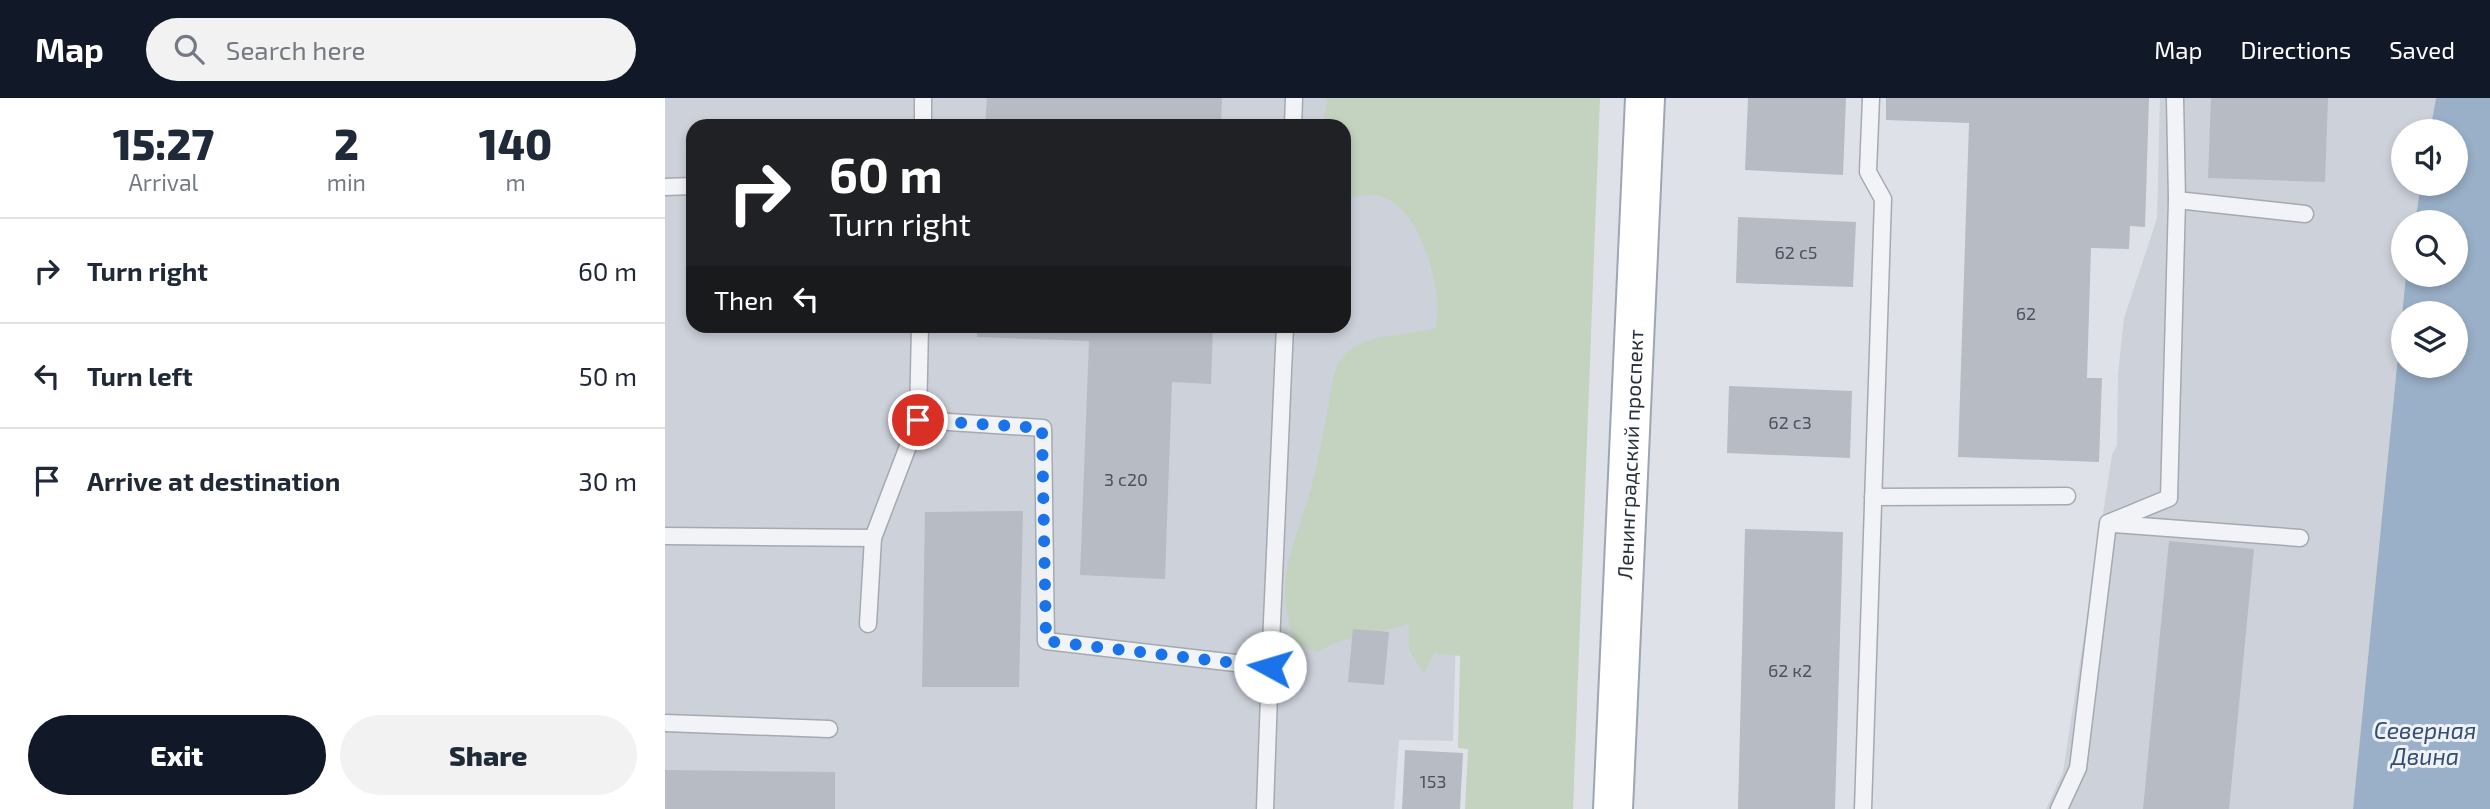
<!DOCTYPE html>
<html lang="en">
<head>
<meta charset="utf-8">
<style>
  :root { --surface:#fff; --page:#f2f2f3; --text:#1f2937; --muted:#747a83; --line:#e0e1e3; --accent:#111827 }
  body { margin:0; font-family:"Exo 2",sans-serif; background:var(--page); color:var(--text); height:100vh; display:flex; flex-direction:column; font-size:26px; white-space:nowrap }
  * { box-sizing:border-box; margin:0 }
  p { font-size:23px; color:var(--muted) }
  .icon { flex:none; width:38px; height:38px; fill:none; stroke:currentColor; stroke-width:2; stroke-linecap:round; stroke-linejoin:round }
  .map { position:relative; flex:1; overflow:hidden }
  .drawer { display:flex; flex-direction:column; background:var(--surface); width:665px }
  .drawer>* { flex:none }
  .banner { position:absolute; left:21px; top:21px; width:665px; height:214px; border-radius:21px; box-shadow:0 4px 10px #0003; background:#202124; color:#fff; overflow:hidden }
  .fabs { position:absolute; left:1726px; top:21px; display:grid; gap:14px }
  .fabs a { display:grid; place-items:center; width:77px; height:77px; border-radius:50%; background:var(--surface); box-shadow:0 4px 10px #0003; font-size:35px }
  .pin { position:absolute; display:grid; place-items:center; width:60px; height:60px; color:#fff; margin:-30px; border:4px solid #fff; border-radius:50%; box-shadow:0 2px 7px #0007 }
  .me { position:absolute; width:77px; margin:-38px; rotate:276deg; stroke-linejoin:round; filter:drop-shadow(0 0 5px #0008) }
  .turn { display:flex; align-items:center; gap:24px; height:147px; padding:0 28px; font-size:32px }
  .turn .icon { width:91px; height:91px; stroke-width:2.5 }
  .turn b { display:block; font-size:49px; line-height:60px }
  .then { display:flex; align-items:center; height:66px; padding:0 28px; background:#0003; gap:14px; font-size:26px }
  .eta { display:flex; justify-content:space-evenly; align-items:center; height:119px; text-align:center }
  .eta b { font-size:42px; font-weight:800; line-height:49px }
  .action { display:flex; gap:14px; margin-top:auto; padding:14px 28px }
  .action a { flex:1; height:80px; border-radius:42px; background:var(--accent); color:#fff; font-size:28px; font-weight:800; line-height:80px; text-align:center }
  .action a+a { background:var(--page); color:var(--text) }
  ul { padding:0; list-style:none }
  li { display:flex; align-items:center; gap:21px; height:105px; padding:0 28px; border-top:2px solid var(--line) }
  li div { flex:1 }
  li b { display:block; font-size:26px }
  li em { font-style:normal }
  header { display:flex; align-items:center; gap:42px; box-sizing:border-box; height:98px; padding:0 35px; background:var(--accent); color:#fff }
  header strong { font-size:33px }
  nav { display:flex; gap:38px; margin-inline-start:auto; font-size:24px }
  .search { width:490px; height:63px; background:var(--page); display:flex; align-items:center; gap:18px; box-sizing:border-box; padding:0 24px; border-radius:38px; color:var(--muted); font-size:26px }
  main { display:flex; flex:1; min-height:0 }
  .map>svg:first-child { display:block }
  .built { fill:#cdd1da; fill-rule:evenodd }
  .green { fill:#c4d2c0 }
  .water { fill:#9ab0c8; fill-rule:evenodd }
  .building { fill:#b6bbc4 }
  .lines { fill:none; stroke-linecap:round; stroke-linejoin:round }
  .lane-casing { stroke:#a4a9b2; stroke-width:19 }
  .primary-casing { stroke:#9ea6b3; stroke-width:42 }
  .lane { stroke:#f1f3f6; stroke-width:16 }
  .primary { stroke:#fff; stroke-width:38 }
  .route { stroke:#1a73e8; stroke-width:12; stroke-dasharray:0 21.6 }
  .labels { text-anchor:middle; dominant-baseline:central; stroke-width:6; stroke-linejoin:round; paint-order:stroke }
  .number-label { font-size:18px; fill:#4c5360 }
  .street-label { font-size:21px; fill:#28303e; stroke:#eef1f5 }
  .water-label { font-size:23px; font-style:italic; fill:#324e72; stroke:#eef1f5 }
</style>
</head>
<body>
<header>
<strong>Map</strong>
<div class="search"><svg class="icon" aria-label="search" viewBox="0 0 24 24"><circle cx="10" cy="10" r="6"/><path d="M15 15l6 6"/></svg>Search here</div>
<nav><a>Map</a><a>Directions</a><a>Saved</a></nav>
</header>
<main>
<section class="drawer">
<div class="eta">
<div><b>15:27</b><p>Arrival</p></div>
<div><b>2</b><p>min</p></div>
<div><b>140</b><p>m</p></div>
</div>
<ul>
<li><svg class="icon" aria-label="right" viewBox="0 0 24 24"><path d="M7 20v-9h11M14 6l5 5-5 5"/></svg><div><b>Turn right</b></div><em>60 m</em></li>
<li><svg class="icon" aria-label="left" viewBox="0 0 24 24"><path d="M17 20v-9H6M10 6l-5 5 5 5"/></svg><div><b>Turn left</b></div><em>50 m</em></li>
<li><svg class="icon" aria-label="arrive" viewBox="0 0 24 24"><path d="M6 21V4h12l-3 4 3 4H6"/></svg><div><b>Arrive at destination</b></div><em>30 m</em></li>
</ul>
<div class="action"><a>Exit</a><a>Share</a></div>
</section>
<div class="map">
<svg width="1825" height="711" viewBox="0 0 1825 711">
  <rect width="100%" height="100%" fill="#dee2e8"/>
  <g class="built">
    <path d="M 0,0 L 806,0 L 788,643 L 734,642 L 729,711 L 0,711 ZM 28,28 L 679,28 L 679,228 L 28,228 Z"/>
    <path d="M 1495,0 L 1771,0 L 1765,33 L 1738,33 L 1738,86 L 1756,86 L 1750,124 L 1738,124 L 1738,177 L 1741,177 L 1688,711 L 1381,711 L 1398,674 L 1447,357 L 1452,347 L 1453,276 L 1459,220 L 1492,120 Z"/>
  </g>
  <path class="green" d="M 661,0 L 935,0 L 908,711 L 800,711 L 803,651 L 793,650 L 795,558 L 769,555 L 759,576 L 744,552 L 744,526 L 673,544 L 652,554 L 629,544 C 625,527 619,510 620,492 C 621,458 636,426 645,394 C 653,365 658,335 664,305 C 666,292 668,270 677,260 C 700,232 740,240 771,230 C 771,221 773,211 772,202 C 769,168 749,99 707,97 C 698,97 688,100 679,101 L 679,28 L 657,28 L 662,6 Z"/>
  <path class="water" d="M 1771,0 L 1825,0 L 1825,711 L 1688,711 L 1741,177 L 1790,177 L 1790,124 L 1750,124 L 1756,86 L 1790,86 L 1790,33 L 1765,33 ZM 1738,215 L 1790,215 L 1790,268 L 1738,268 Z"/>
  <g class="building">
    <path d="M 322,0 L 557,0 L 556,28 L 320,28 Z"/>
    <path d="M 1083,0 L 1181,0 L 1178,77 L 1080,72 Z"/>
    <path d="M 1221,0 L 1484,0 L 1480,129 L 1465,128 L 1464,151 L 1426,150 L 1422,280 L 1437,280 L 1434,364 L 1293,359 L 1304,25 L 1221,22 Z"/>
    <path d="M 1546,0 L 1663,0 L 1660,84 L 1543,80 Z"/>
    <path d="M 1073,119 L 1191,124 L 1188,189 L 1071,185 Z"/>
    <path d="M 313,228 L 548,228 L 546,286 L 507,284 L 500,481 L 415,477 L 424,243 L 312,239 Z"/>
    <path d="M 1064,288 L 1187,293 L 1185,360 L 1062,355 Z"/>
    <path d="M 358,413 L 354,589 L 257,589 L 260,414 Z"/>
    <path d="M 1080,431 L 1178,434 L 1170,711 L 1073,711 Z"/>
    <path d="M 1504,443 L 1589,451 L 1564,711 L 1478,711 Z"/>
    <path d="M 688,531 L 724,534 L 719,587 L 683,584 Z"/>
    <path d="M 740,652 L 798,655 L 795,711 L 737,711 Z"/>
    <path d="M 0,672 L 170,674 L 170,711 L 0,711 Z"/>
  </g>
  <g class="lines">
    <g class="lane-casing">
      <g id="lane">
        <path d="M 1510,0 L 1512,102 L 1640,116"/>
        <path d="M 258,28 L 258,0"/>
        <path d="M 628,28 L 629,0"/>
        <path d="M 0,89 L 28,88"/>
        <path d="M 255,228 L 253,322 L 378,330 L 381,543 L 605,569 L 600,711"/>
        <path d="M 1208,399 L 1402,398"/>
        <path d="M 1449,426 L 1635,440"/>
        <path d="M 0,438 L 208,440 L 253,322"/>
        <path d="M 203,526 L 208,440"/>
        <path d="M 605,569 L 620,228"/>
        <path d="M 0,625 L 164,631"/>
        <path d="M 1198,711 L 1218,101 L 1203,74 L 1206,0"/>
        <path d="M 1394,711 L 1413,670 L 1443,425 L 1504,400 L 1512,102"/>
      </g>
    </g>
    <g class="primary-casing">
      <g id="primary">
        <path id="s1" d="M 948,711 L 980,0"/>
      </g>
    </g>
    <use href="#lane" class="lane"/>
    <use href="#primary" class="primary"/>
  </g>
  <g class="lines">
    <path class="route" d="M 253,322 L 377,330 L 381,543 L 605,569"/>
  </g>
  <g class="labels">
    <g class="number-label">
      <text x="1131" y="154">62 с5</text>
      <text x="1361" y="215">62</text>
      <text x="1125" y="324">62 с3</text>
      <text x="461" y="381">3 с20</text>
      <text x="1125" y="572">62 к2</text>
      <text x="768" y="683">153</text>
    </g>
    <g class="street-label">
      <text stroke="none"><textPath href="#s1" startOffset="355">Ленинградский проспект</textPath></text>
    </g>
    <g class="water-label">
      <text x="1760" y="632">Северная<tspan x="1760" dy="26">Двина</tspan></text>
    </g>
  </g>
</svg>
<div class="fabs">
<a><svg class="icon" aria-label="sound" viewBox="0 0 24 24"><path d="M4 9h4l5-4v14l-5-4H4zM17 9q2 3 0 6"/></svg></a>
<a><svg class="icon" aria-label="search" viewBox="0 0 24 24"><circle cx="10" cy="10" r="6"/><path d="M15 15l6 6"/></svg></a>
<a><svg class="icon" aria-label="layers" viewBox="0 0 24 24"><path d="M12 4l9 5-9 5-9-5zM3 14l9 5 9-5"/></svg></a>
</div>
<div class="pin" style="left:253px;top:322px;background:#d93025"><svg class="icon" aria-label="arrive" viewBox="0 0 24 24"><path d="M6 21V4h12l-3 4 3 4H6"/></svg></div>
<svg class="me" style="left:605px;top:569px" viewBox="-20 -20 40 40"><circle r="19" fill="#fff"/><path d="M0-13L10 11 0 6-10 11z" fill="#1a73e8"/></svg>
<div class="banner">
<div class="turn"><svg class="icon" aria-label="right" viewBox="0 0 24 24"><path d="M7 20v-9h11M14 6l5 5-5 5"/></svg><div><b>60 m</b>Turn right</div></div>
<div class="then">Then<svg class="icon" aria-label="left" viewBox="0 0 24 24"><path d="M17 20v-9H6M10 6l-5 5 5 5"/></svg></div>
</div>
</div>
</main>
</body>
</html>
